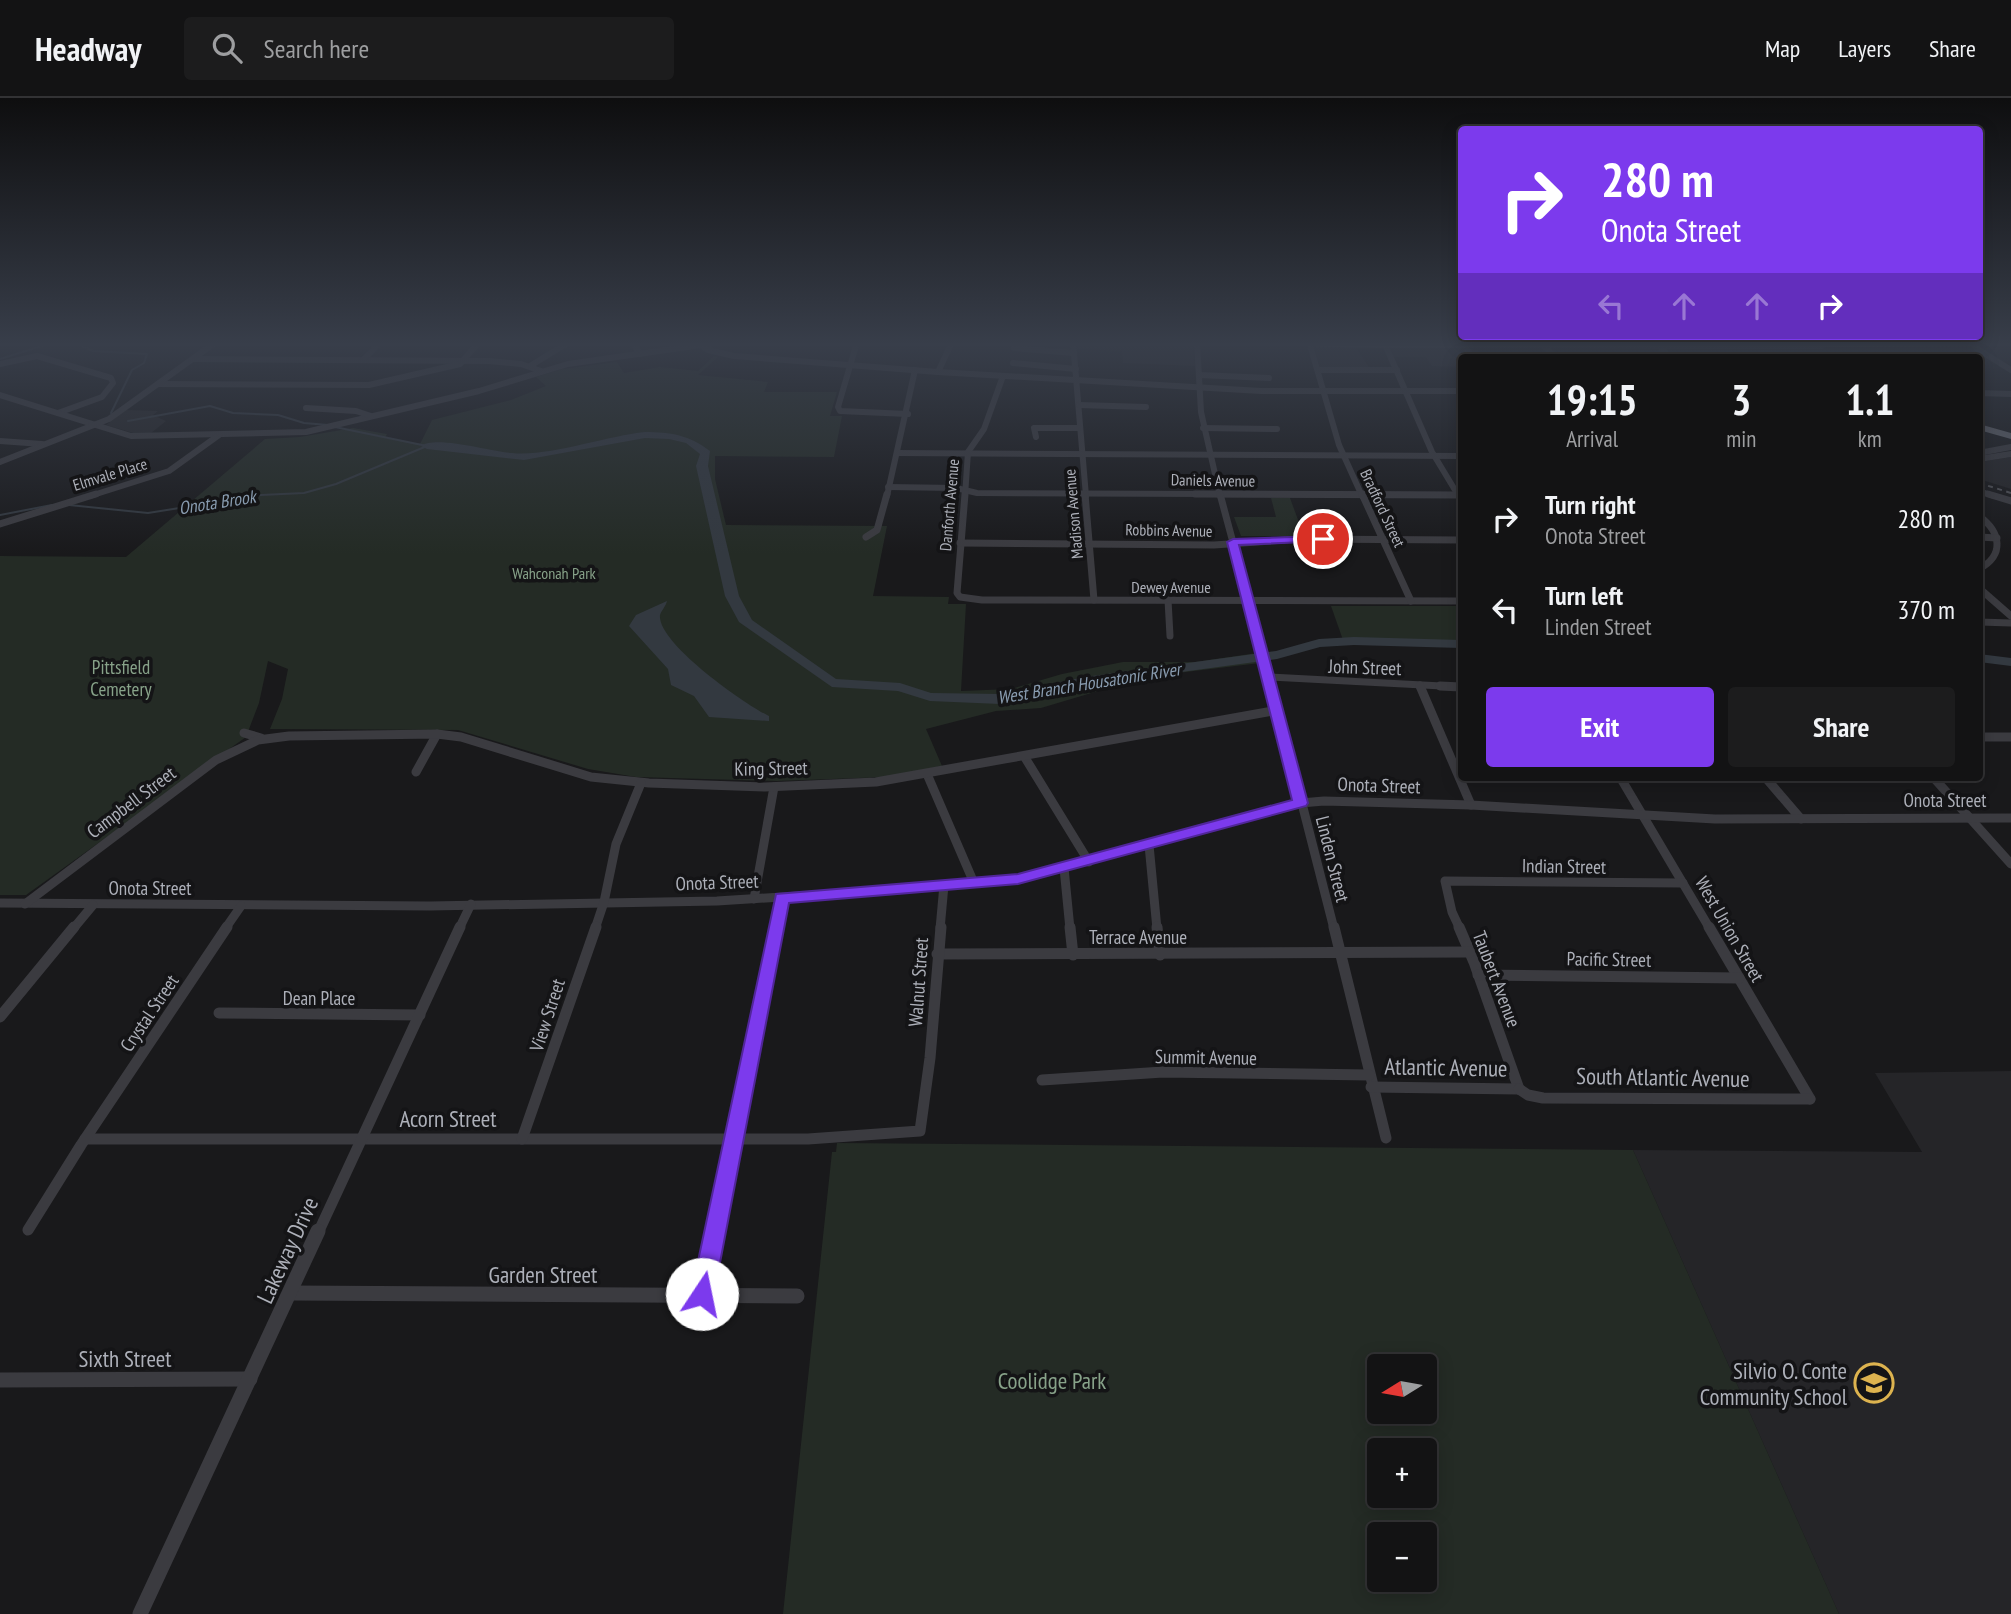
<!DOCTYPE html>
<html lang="en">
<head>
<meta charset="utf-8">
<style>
  :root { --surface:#131314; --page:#1c1c1d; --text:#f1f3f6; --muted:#9d9ea0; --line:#323234; --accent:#7c3aed }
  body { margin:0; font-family:"PT Sans Narrow",sans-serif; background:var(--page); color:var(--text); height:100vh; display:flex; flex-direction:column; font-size:26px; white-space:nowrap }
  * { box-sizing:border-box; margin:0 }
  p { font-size:23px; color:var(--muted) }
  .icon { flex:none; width:38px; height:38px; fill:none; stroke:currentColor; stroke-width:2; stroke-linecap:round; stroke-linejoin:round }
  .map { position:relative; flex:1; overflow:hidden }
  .drawer { position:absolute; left:1458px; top:256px; width:525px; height:427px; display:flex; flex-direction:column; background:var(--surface); border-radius:7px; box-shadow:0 4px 18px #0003,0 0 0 2px var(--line) }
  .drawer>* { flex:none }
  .banner { position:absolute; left:1458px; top:28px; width:525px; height:214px; border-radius:7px; box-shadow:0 4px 18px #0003,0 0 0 2px var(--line); background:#7c3aed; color:#fff; overflow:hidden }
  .needle { width:46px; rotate:259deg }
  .fabs { position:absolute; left:1367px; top:1256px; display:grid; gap:14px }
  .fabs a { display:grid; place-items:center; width:70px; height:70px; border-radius:7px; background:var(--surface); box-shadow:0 4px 18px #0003,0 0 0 2px var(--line); font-size:35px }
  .pin { position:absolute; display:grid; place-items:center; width:60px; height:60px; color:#fff; margin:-30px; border:4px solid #fff; border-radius:50%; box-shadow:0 2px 7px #0007 }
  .me { position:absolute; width:77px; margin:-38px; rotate:11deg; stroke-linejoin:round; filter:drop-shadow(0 0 5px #0008) }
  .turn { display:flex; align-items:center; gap:24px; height:147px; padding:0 28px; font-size:32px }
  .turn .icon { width:91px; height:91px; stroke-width:2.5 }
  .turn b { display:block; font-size:49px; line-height:60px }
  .lanes { display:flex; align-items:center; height:66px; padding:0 28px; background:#0003; justify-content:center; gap:35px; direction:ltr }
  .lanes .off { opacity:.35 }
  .eta { display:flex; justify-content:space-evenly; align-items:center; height:119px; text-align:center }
  .eta b { font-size:42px; font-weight:600; line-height:49px }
  .button { display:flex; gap:14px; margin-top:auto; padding:14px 28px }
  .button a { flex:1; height:80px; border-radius:7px; background:var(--accent); color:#fff; font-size:28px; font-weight:600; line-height:80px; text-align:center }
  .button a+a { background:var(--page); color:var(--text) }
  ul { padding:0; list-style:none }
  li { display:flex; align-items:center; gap:21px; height:91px; padding:0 28px }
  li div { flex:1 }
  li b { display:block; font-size:26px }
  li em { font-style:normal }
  header { display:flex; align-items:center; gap:42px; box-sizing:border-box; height:98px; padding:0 35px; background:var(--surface); border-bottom:2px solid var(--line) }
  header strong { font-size:33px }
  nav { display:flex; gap:38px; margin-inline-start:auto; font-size:24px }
  .search { width:490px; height:63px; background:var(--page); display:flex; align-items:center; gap:18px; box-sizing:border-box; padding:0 24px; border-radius:7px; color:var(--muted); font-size:26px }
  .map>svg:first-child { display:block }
  .built { fill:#252528 }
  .green { fill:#242b25; fill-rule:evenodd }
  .water { fill:#333940 }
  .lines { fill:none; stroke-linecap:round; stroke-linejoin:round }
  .stream { stroke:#333940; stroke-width:2 }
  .river { fill:#333940; fill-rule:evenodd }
  .minor-far4 { stroke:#3b3b40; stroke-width:6 }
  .minor-far3 { stroke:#3b3b40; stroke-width:7 }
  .minor-far2 { stroke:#3b3b40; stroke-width:9 }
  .minor-far1 { stroke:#3b3b40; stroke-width:11 }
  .minor { stroke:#3b3b40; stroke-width:15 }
  .major { fill:#57585e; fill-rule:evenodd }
  .highway { fill:#676970; fill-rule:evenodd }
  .rail { stroke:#525358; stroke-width:2; stroke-dasharray:5 4.5; stroke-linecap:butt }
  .route { fill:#7c3aed; stroke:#51269a; stroke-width:2 }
  .labels { text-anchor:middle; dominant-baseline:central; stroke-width:7; stroke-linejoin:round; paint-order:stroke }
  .far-street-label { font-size:16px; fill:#adb0b9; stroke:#141416 }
  .far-park-label { font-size:16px; fill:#87a289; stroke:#141416 }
  .far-water-label { font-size:18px; font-style:italic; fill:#899cb0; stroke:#141416 }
  .park-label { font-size:19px; fill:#87a289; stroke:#141416 }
  .street-label { font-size:19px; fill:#adb0b9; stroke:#141416 }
  .near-street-label { font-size:23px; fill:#adb0b9; stroke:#141416 }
  .near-poi-label { font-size:23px; fill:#adb0b9; stroke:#141416; text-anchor:end }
  .near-park-label { font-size:23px; fill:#87a289; stroke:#141416 }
</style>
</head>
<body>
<header>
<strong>Headway</strong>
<div class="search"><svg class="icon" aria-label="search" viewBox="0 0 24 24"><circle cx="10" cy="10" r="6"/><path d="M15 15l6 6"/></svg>Search here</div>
<nav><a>Map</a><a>Layers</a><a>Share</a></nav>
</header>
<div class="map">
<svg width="2011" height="1516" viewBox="0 0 2011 1516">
  <rect width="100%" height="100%" fill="#19191b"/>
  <g class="built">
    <path d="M 1077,244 L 1193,246 L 1195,268 L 1123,265 L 1122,253 L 1077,251 Z"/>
    <path d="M 1314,248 L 1355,248 L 1370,271 L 1320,271 Z"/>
    <path d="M 1390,249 L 1463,249 L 1469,259 L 1461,259 L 1461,269 L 1432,268 L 1426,259 L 1394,259 Z"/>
    <path d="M 126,312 L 158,313 L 153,317 L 166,323 L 151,335 L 133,335 L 106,327 Z"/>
    <path d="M 2011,359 L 2011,391 L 1979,381 L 1979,364 Z"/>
    <path d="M 2011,973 L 2011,1516 L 1839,1516 L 1633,1052 L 1922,1054 L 1875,975 Z"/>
  </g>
  <g class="green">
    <path d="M 714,258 L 718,259 L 698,277 L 768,284 L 764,294 L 837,294 L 830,318 L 842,318 L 834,359 L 715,358 L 715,381 L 726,427 L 887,428 L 873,498 L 949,499 L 948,506 L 966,506 L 961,593 L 1011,591 L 1062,576 L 1123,564 L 1195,564 L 1257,555 L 1260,565 L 1161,577 L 1125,585 L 1041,610 L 996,613 L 926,631 L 942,668 L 887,679 L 777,683 L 636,679 L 588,671 L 458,632 L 270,631 L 282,601 L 288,571 L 268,563 L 259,605 L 246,639 L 26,797 L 0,797 L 0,458 L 126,459 L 265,341 L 300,339 L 353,330 L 387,336 L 385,340 L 420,346 L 432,322 L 511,302 L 546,288 L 536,279 L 562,271 L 617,264 L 624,275 L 660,269 L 698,273 Z"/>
    <path d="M 1271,400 L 1290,400 L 1304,438 L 1241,438 L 1234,419 L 1276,419 Z"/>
    <path d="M 1331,508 L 1461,508 L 1461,543 L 1343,542 Z"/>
    <path d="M 837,1045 L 1633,1052 L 1839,1516 L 783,1516 L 832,1054 L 836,1054 ZM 1379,1269 L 1424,1269 L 1424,1314 L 1379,1314 ZM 1379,1353 L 1424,1353 L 1424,1398 L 1379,1398 ZM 1379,1437 L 1424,1437 L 1424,1482 L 1379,1482 Z"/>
  </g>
  <path class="water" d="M 667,503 C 666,508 661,513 660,517 C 657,545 746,607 769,618 L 769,623 L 709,619 L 694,598 L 671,587 L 668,571 L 629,528 L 636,517 Z"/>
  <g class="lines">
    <g class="stream">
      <path d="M 56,244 L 77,246 L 93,253 L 147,256 L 144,265 L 132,272 L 111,315"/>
      <path d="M 0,261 L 54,244"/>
      <path d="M 128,323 L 210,308 L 233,315 L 278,317 L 304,325 L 328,327"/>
      <path d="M 335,329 L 427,348"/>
      <path d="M 69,407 L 148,415 L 261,397 L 304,395 L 336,386 L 427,348"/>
      <path d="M 0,417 L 52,407"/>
    </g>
    <g class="river">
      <path d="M 645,334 C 671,334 689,337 710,353 L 708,368 L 739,498 L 752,522 L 836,581 L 900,585 L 931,595 L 1000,596 L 1085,579 L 1276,553 L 1319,541 L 1354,539 L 1461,542 L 1461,550 L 1354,547 L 1320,549 L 1277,561 L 1085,587 L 1000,606 L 930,603 L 898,593 L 832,589 L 739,524 L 725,498 L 696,368 L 700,356 L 686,345 L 669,341 L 645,340 L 524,362 L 427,351 L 421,348 C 437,337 491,354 512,355 C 548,359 606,338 645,334 Z"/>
      <path d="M 1979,556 L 2011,560 L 2011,568 L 1979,564 Z"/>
    </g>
    <g class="minor-far4">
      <path d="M 632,244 L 640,256"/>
      <path d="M 696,244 L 708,252 L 734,258 L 938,274 L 1261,293 L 1461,293"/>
      <path d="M 857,244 L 838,309 L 840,313 L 908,316"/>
      <path d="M 1073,244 L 1086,398"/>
      <path d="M 1197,244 L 1201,314 L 1220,398"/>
      <path d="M 1384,244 L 1432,354 L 1458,397"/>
      <path d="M 1539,244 L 1556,259"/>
      <path d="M 1661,244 L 1662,251 L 1669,259"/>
      <path d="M 1732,244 L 1735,246"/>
      <path d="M 1463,245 L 1472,259"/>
      <path d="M 1978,246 L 1976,250 L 2011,272"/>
      <path d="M 1310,247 L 1339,347 L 1362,398"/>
      <path d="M 1014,250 L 1074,255"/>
      <path d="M 193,261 L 489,263 L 521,266 L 541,273"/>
      <path d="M 363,262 L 377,248"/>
      <path d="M 1013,265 L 1076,271"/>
      <path d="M 0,266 L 37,258 L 111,280 L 113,285 L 102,299 L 58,315"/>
      <path d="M 530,268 L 569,244"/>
      <path d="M 1318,272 L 1397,272"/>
      <path d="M 938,274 L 952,244"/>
      <path d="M 1199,277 L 1269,280"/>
      <path d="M 158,286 L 369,287 L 460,266 L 479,244"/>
      <path d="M 1979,295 L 2011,296"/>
      <path d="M 0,297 L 131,338 L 306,334 L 479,293 L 568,266 L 722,244"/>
      <path d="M 1079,307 L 1146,309"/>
      <path d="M 306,310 L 356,313 L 371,318"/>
      <path d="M 1203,330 L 1277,331"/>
      <path d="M 1036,339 L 1034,330 L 1080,330"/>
      <path d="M 0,343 L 42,346"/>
      <path d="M 897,355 L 1461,358"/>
      <path d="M 1979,355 L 2011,349"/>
      <path d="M 1979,361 L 2011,356"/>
      <path d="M 0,364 L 109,321 L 216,244"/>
      <path d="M 888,389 L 956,390 L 977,395 L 1461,397"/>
      <path d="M 1979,393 L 1994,398"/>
      <path d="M 90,398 L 169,373 L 219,337"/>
      <path d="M 887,398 L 915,272"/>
      <path d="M 965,398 L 968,354 L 984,331 L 1003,278"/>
    </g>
    <g class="minor-far3">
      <path d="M 965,396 L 957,495 L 960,499 L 982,502 L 1461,503"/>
      <path d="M 1085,396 L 1094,502"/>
      <path d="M 1195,396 L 1461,397"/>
      <path d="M 1220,396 L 1272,590"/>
      <path d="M 1362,396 L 1411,503"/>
      <path d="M 1988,396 L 2011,403"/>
      <path d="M 1979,418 C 2001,434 2005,457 1979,471"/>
      <path d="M 0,426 L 96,396"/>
      <path d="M 866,439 L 877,432 L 887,396"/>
      <path d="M 1979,439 L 1997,440"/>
      <path d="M 960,445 L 1214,447 L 1300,441 L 1461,442"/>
      <path d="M 1979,490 L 2011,518"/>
      <path d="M 1168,502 L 1170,538"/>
      <path d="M 1979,524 L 2011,525"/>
      <path d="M 1268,579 L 1461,589"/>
      <path d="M 1420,587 L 1421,590"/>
    </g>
    <g class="minor-far2">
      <path d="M 1272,588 L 1334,831"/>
      <path d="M 1420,588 L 1471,707"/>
      <path d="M 1440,588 L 1461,589"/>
      <path d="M 244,635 L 261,640"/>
      <path d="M 1979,639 L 2011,639"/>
      <path d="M 1024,658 L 1089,764"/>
      <path d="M 416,674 L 437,636"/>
      <path d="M 927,676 L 974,785"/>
      <path d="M 1620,679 L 1710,831"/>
      <path d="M 1765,679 L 1801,721"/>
      <path d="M 1933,679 L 2011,766"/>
      <path d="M 1149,747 L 1157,831"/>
      <path d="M 1064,770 L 1070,831"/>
      <path d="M 754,801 L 774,689"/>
      <path d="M 0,805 L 430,808 L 717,803 L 896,792 L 1018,781 L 1301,705 L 1324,703 L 1471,707 L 1715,721 L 2011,720"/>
      <path d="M 25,806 L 216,662 L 258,642 L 289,638 L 437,636 L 461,639 L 591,679 L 649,685 L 765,689 L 876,684 L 1278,612"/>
      <path d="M 73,831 L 93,807"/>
      <path d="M 225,831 L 241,808"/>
      <path d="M 459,831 L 471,806"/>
      <path d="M 595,831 L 604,804 L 616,746 L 641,685"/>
      <path d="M 776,831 L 782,800"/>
      <path d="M 940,831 L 944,787"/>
      <path d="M 1460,831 L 1452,814 L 1445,783 L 1683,785"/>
    </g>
    <g class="minor-far1">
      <path d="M 1070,829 L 1073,857"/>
      <path d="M 1157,829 L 1160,857"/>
      <path d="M 1334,829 L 1386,1040"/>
      <path d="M 1459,829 L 1474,864 L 1519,991"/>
      <path d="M 1709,829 L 1810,1001"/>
      <path d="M 937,856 L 1470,854"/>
      <path d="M 1478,877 L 1739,880"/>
      <path d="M 219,915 L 420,917"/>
      <path d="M 0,919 L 74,829"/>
      <path d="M 1042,982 L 1163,974 L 1369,977"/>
      <path d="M 1371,989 L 1519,991"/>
      <path d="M 1519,991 L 1528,997 L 1543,1000 L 1810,1001"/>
      <path d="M 85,1041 L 808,1041 L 920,1033 L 930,960 L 941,829"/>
      <path d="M 522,1041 L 596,829"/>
      <path d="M 28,1132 L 81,1047 L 227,829"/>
      <path d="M 318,1135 L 460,829"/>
      <path d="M 714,1135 L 776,829"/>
    </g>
    <g class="minor">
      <path d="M 290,1195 L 797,1198"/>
      <path d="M 702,1196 L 715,1133"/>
      <path d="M 0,1282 L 250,1281"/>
      <path d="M 140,1516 L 318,1133"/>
    </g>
    <path class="major" d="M 1223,244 L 1822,247 L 1825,249 L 1822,251 L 1377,250 L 1226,246 Z"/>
    <g class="highway">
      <path d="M 2011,244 L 2011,248 L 1817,249 L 1813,247 L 1817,245 Z"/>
      <path d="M 1979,326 L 2011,335 L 2011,341 L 1979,332 Z"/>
    </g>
    <g class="rail">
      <path d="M 1567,256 L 1575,259"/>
      <path d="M 1979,385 L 2011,395"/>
    </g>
  </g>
  <linearGradient id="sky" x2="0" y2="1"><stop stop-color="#0e0e0f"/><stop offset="0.54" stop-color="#383e4a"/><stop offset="1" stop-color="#383e4a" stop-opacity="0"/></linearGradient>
  <rect width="2011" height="456" fill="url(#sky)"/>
  <path class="route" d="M 1323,438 L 1327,439 L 1327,443 L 1239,447 L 1308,705 L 1306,708 L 1018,786 L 789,805 L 714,1196 L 710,1204 L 702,1206 L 695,1204 L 691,1196 L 776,796 L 1018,776 L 1292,702 L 1227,444 L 1233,441 Z"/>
  <defs>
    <g id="school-ring" transform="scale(2.0125)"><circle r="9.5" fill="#141416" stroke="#ddb34f" stroke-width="1.5"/><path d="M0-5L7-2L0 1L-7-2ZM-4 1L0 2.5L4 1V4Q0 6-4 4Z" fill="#ddb34f"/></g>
  </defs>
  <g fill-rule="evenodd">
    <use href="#school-ring" x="1874" y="1285"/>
  </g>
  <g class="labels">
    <g class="far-street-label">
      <text transform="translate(110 376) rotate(-17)">Elmvale Place</text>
      <text transform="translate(1213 382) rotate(1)">Daniels Avenue</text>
      <text transform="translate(949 407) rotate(-85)">Danforth Avenue</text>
      <text transform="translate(1383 410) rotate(65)">Bradford Street</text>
      <text transform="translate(1073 416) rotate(-95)">Madison Avenue</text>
      <text transform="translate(1169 432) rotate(1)">Robbins Avenue</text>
      <text x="1171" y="489">Dewey Avenue</text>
    </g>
    <g class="far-park-label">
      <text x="554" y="475">Wahconah Park</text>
    </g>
    <g class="far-water-label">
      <text transform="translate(217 404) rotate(-9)">Onota Brook</text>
      <text transform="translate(1089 585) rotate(-9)">West Branch Housatonic River</text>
    </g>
    <g class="park-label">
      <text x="121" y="569">Pittsfield<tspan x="121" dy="22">Cemetery</tspan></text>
    </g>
    <g class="street-label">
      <text transform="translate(1365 569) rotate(2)">John Street</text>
      <text transform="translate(771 670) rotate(-1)">King Street</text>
      <text transform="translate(1379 687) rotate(2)">Onota Street</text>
      <text x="1945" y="702">Onota Street</text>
      <text transform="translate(131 704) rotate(-37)">Campbell Street</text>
      <text transform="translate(1333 761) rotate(76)">Linden Street</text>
      <text transform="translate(1564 768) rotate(1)">Indian Street</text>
      <text transform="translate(717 784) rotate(-2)">Onota Street</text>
      <text x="150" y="790">Onota Street</text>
      <text transform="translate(1730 831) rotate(60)">West Union Street</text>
      <text x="1138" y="839">Terrace Avenue</text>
      <text transform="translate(1609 861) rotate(1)">Pacific Street</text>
      <text transform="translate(1497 881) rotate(69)">Taubert Avenue</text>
      <text transform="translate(918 884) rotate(-86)">Walnut Street</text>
      <text x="319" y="900">Dean Place</text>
      <text transform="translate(149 915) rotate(-56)">Crystal Street</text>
      <text transform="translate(547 917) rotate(-72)">View Street</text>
      <text transform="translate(1206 959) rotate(1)">Summit Avenue</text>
    </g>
    <g class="near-street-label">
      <text transform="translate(1446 969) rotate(1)">Atlantic Avenue</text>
      <text transform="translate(1663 979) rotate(1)">South Atlantic Avenue</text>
      <text x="448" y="1020">Acorn Street</text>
      <text transform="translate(287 1152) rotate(-65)">Lakeway Drive</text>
      <text x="543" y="1176">Garden Street</text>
      <text x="125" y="1260">Sixth Street</text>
    </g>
    <g class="near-poi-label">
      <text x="1847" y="1272">Silvio O. Conte<tspan x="1847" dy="26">Community School</tspan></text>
    </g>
    <g class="near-park-label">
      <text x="1052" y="1282">Coolidge Park</text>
    </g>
  </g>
</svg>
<div class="fabs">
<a><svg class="needle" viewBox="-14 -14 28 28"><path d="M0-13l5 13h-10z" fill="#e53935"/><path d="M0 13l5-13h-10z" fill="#9d9ea0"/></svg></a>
<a>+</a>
<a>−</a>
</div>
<div class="pin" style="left:1323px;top:441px;background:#d93025"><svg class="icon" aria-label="arrive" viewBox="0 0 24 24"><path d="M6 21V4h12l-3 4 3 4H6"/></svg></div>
<svg class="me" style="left:702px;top:1196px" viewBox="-20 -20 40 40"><circle r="19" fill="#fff"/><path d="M0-13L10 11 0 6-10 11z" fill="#7c3aed"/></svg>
<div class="banner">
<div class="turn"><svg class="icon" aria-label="right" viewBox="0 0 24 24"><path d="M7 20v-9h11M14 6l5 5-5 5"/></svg><div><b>280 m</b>Onota Street</div></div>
<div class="lanes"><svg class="icon off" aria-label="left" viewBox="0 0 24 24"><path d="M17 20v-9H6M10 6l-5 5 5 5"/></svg><svg class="icon off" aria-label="ahead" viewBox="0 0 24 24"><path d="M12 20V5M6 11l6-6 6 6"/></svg><svg class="icon off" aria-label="ahead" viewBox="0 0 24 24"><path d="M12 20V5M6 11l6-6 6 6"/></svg><svg class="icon" aria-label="right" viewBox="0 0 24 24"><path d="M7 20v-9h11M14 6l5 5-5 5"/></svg></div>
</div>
<section class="drawer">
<div class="eta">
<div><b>19:15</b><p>Arrival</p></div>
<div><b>3</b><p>min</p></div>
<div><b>1.1</b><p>km</p></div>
</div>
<ul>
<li><svg class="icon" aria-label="right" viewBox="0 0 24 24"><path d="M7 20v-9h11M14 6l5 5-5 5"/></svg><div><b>Turn right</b><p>Onota Street</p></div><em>280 m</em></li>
<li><svg class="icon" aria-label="left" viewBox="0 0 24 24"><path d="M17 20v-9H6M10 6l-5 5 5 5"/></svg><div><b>Turn left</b><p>Linden Street</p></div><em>370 m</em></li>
</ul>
<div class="button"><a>Exit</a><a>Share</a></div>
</section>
</div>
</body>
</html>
